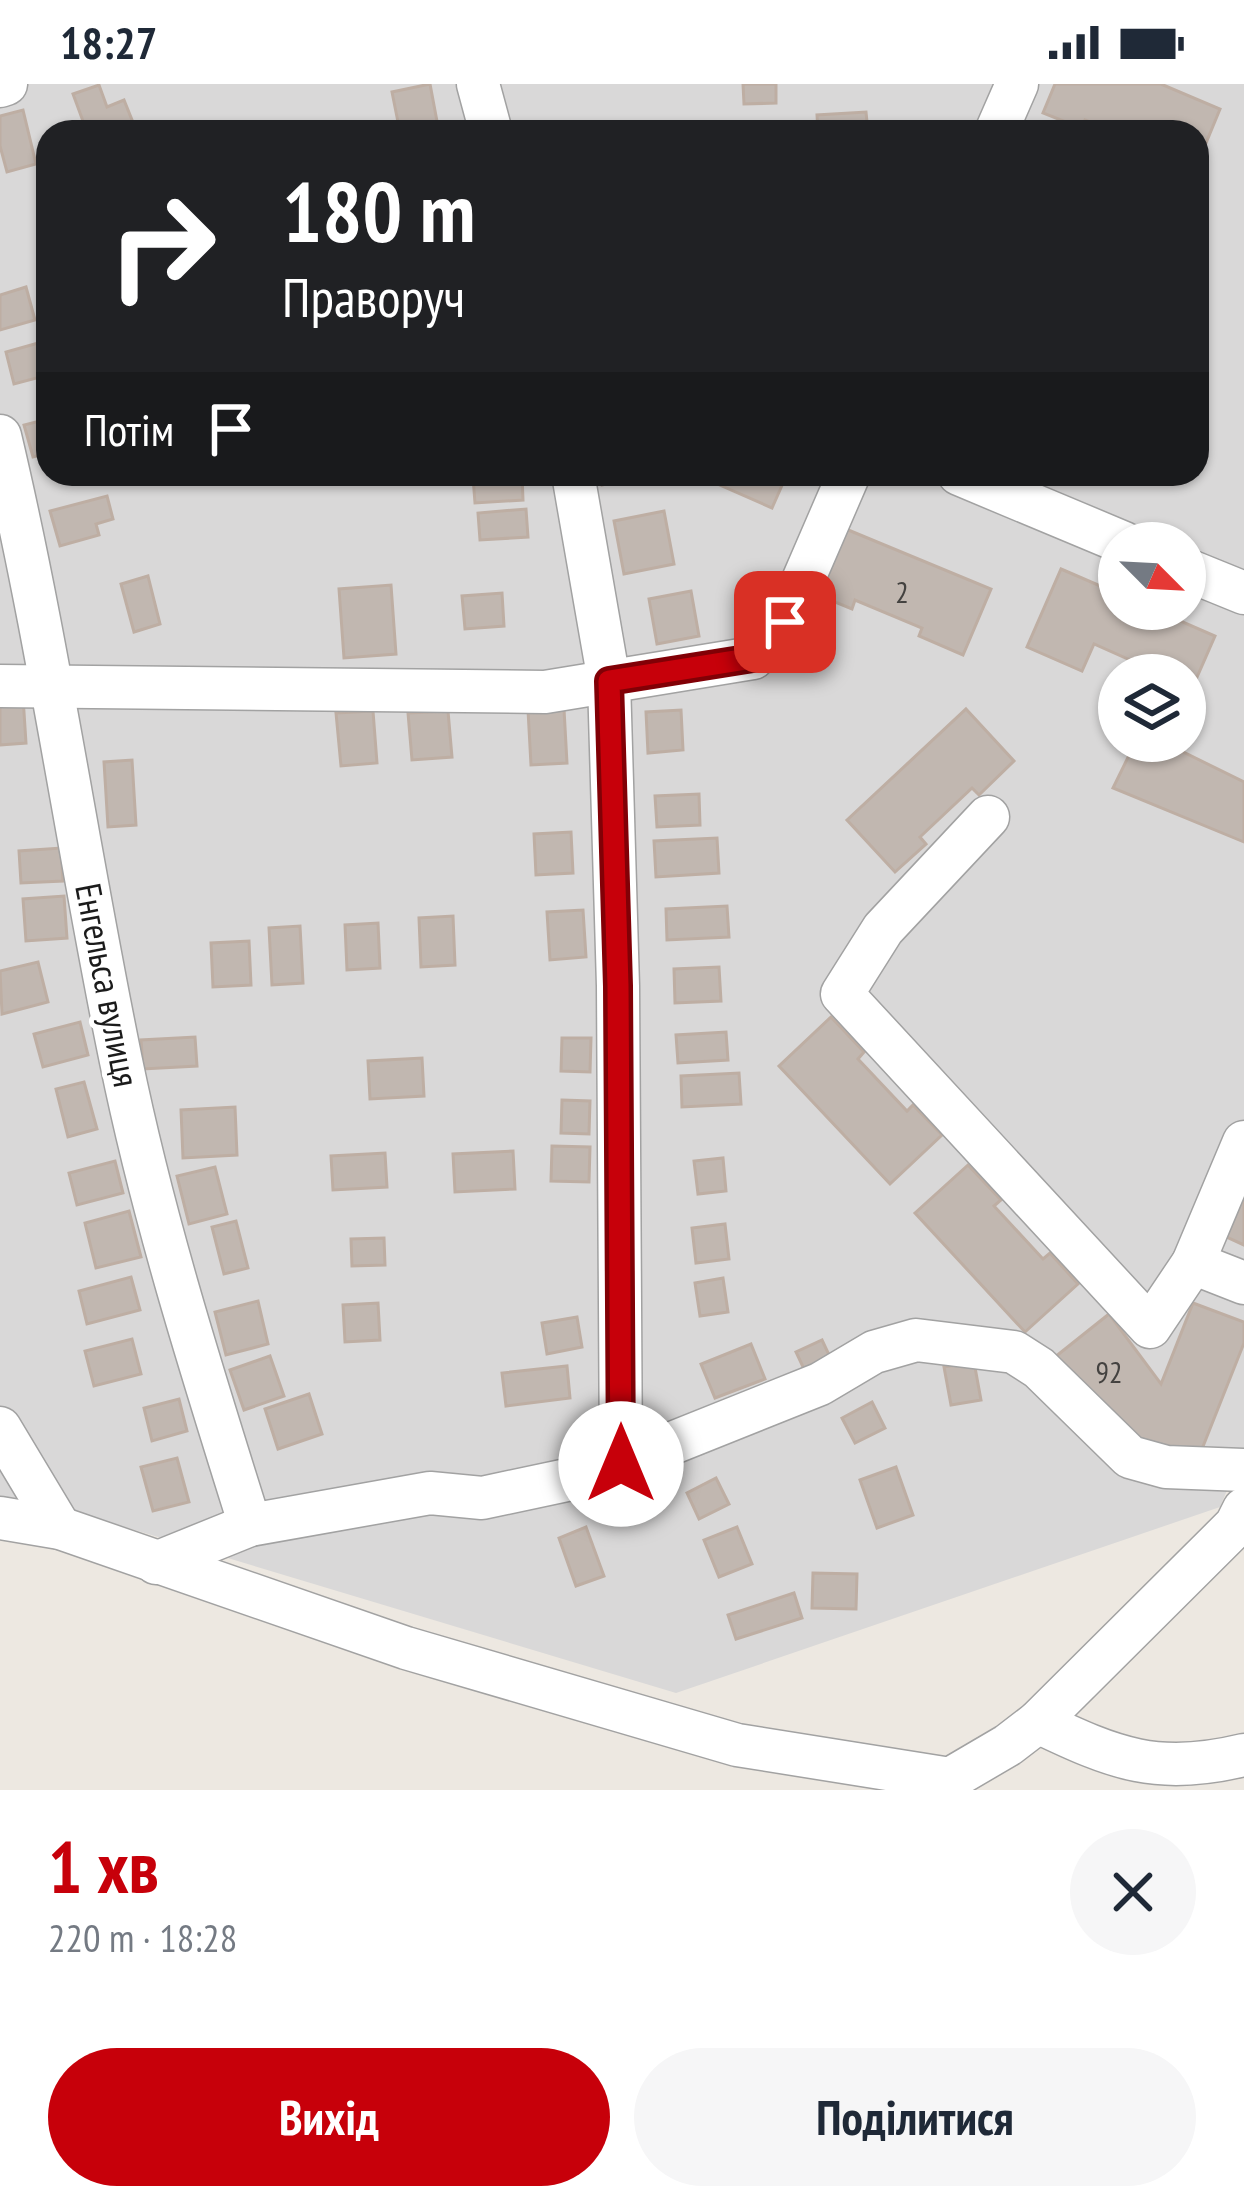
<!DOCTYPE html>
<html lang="uk">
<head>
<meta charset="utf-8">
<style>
  :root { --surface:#fff; --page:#f6f6f7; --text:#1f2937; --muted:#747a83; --accent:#c7000a }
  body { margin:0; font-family:"PT Sans Narrow",sans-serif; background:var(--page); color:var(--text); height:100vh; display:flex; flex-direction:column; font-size:45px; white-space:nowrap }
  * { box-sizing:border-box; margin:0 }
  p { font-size:39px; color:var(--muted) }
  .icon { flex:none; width:66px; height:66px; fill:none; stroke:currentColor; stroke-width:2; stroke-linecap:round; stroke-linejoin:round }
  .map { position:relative; height:1706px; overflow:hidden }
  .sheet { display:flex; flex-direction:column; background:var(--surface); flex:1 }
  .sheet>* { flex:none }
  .hud { position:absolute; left:36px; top:36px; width:1173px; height:366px; border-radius:36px; box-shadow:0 3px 9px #0004; background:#202124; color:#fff; overflow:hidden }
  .needle { width:78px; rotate:114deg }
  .fabs { position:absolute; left:1098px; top:438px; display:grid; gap:24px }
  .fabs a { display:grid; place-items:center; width:108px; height:108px; border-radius:50%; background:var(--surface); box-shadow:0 3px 9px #0004; font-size:60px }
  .pin { position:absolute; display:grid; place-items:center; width:102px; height:102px; color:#fff; margin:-51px; border-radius:24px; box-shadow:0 6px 18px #0006 }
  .me { position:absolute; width:132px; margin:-66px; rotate:0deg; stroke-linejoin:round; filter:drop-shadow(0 0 9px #0008) }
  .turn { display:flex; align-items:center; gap:42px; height:252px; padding:0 48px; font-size:54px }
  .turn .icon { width:156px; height:156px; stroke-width:2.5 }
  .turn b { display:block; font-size:84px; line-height:102px }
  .then { display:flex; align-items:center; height:114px; padding:0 48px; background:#0003; gap:24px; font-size:45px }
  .round { display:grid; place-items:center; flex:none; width:126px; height:126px; border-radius:63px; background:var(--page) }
  .head { display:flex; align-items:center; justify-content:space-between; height:204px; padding:0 48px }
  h1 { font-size:72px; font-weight:700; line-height:90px; color:var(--accent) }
  .primary-button { display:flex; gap:24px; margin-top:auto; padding:24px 48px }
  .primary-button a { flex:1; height:138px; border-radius:72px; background:var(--accent); color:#fff; font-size:48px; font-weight:700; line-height:138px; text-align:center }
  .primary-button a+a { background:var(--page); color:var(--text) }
  .status { display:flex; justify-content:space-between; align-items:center; height:84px; padding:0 60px; background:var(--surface); direction:ltr }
  .status svg { height:33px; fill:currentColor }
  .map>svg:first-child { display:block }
  .residential { fill:#d9d8d8; fill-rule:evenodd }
  .building { fill:#c1b7b0; stroke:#beaea3; stroke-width:3 }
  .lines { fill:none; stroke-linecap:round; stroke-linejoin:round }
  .minor-casing { stroke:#a2a2a2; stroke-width:45 }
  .minor { stroke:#fff; stroke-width:42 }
  .route-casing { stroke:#810006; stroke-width:30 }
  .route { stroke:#c7000a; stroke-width:21 }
  .labels { text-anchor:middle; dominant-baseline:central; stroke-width:10; stroke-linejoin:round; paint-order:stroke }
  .number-label { font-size:30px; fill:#444240 }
  .street-label { font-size:36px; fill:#1b1b1b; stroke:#fff }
</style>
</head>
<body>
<div class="status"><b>18:27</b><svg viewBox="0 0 49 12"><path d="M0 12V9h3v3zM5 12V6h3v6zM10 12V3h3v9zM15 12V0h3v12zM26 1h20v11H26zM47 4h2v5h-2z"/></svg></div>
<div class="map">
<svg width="1244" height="1706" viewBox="0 0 1244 1706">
  <rect width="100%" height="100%" fill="#ede8e1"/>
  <path class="residential" d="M 0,0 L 1244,0 L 1244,1366 L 1220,1423 L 676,1609 L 95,1434 L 0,1418 ZM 48,48 L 1197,48 L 1197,390 L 48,390 ZM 1119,459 L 1185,459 L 1185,525 L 1119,525 ZM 1119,591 L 1185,591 L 1185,657 L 1119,657 Z"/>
  <g class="building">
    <path d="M 430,0 L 439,48 L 400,48 L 392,8 Z"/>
    <path d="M 743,0 L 776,0 L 776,19 L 744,20 Z"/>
    <path d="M 1055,0 L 1161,0 L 1220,25 L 1197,81 L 1197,48 L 1114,48 L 1085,36 L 1081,44 L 1043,29 Z"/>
    <path d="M 99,1 L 107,23 L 124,16 L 134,41 L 115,48 L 87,48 L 73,10 Z"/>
    <path d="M 23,26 L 36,80 L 7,88 L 0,62 L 0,32 Z"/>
    <path d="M 866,28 L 868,48 L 818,48 L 817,31 Z"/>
    <path d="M 26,203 L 35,236 L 0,246 L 0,211 Z"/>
    <path d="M 42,258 L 48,291 L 14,300 L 6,268 Z"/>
    <path d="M 48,335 L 48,369 L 33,373 L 24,341 Z"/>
    <path d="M 522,390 L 523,416 L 475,419 L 473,393 Z"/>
    <path d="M 600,390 L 641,390 L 641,393 L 602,401 Z"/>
    <path d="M 717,390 L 787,390 L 772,424 L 713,398 Z"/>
    <path d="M 107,412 L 113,435 L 96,440 L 99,451 L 60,462 L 50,427 Z"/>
    <path d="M 526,425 L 528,453 L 480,456 L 478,429 Z"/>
    <path d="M 664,427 L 674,480 L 624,490 L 614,437 Z"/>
    <path d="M 841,443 L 991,505 L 963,571 L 919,552 L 922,544 L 855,516 L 852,525 L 813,509 Z"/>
    <path d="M 1061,485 L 1119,510 L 1119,525 L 1153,525 L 1215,552 L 1190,609 L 1185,607 L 1185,591 L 1149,591 L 1150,585 L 1094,560 L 1082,587 L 1027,563 Z"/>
    <path d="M 148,492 L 160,540 L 134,548 L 121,500 Z"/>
    <path d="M 391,501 L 396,570 L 344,574 L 339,505 Z"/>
    <path d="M 691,507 L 699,552 L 657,560 L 649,515 Z"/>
    <path d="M 502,509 L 504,542 L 465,545 L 462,512 Z"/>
    <path d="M 23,613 L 26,659 L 0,661 L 0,614 Z"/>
    <path d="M 564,625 L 567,679 L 531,681 L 528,626 Z"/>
    <path d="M 966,625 L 1014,677 L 979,711 L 972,704 L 920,753 L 926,760 L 895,788 L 847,736 Z"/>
    <path d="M 681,626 L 683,666 L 648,669 L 646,628 Z"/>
    <path d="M 373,627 L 377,679 L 341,682 L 336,629 Z"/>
    <path d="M 448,627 L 452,673 L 412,676 L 408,629 Z"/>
    <path d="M 1136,657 L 1161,657 L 1244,698 L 1244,758 L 1113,704 Z"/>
    <path d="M 132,676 L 136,741 L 108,743 L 104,678 Z"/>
    <path d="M 699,710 L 700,741 L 657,743 L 655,712 Z"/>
    <path d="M 571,748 L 573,789 L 536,791 L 534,750 Z"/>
    <path d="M 717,754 L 719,789 L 656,793 L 654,757 Z"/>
    <path d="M 61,764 L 63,797 L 21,799 L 19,767 Z"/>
    <path d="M 64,812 L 67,854 L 26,857 L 23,815 Z"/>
    <path d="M 727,822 L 729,853 L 667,856 L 666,825 Z"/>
    <path d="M 583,826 L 586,873 L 550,876 L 547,828 Z"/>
    <path d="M 453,832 L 455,881 L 421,883 L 419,834 Z"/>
    <path d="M 378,839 L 380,884 L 347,886 L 345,841 Z"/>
    <path d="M 300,842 L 303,899 L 272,901 L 269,844 Z"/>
    <path d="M 249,857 L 251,901 L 213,903 L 211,859 Z"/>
    <path d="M 38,878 L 48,918 L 2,930 L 0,887 Z"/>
    <path d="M 719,883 L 721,917 L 675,919 L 674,885 Z"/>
    <path d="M 831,933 L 864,968 L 858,975 L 907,1027 L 913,1021 L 942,1051 L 890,1100 L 779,982 Z"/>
    <path d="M 80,938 L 88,971 L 43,983 L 34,950 Z"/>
    <path d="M 726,948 L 728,976 L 678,979 L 676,951 Z"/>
    <path d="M 195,953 L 197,982 L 143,985 L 141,956 Z"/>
    <path d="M 562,954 L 591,954 L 590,988 L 561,987 Z"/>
    <path d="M 422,974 L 424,1012 L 370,1015 L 368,977 Z"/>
    <path d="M 739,989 L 741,1020 L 682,1023 L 681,992 Z"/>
    <path d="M 84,998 L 97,1045 L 68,1053 L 56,1005 Z"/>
    <path d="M 562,1016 L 590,1017 L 589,1050 L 561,1049 Z"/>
    <path d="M 235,1023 L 237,1071 L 183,1074 L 181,1026 Z"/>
    <path d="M 552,1062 L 590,1063 L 589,1098 L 551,1097 Z"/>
    <path d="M 513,1067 L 515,1105 L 455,1108 L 453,1070 Z"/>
    <path d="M 385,1069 L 387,1103 L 333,1106 L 331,1072 Z"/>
    <path d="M 723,1074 L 726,1107 L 698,1110 L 694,1077 Z"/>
    <path d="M 115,1077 L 123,1109 L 77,1121 L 69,1089 Z"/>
    <path d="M 968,1081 L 1001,1116 L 994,1122 L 1043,1175 L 1050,1169 L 1078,1200 L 1025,1248 L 915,1129 Z"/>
    <path d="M 215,1083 L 227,1130 L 189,1140 L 177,1092 Z"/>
    <path d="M 1237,1112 L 1244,1115 L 1244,1161 L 1220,1150 Z"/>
    <path d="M 129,1127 L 141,1173 L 96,1184 L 85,1139 Z"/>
    <path d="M 236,1137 L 248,1184 L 224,1190 L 212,1143 Z"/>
    <path d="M 725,1140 L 729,1175 L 696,1179 L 692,1144 Z"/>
    <path d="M 384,1154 L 385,1181 L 352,1182 L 351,1155 Z"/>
    <path d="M 131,1193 L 140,1226 L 87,1240 L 79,1207 Z"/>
    <path d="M 723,1194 L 728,1228 L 700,1232 L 695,1199 Z"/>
    <path d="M 258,1217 L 268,1260 L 226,1271 L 215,1228 Z"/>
    <path d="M 378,1219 L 380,1256 L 345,1258 L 343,1221 Z"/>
    <path d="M 1193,1219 L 1244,1238 L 1244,1259 L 1200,1370 L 1137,1368 L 1055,1273 L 1109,1230 L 1161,1300 Z"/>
    <path d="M 577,1233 L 582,1263 L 547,1270 L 542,1239 Z"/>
    <path d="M 132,1255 L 141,1290 L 94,1302 L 85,1267 Z"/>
    <path d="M 822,1256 L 830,1273 L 804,1285 L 796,1268 Z"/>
    <path d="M 751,1260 L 765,1295 L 715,1314 L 701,1280 Z"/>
    <path d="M 270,1272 L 284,1312 L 244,1326 L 230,1286 Z"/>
    <path d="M 974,1278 L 981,1316 L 951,1321 L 944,1283 Z"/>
    <path d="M 567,1282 L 570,1314 L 506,1322 L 502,1289 Z"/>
    <path d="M 309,1310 L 322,1350 L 278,1365 L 265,1325 Z"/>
    <path d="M 179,1315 L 187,1347 L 152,1357 L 144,1324 Z"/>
    <path d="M 872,1318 L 885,1344 L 855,1359 L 842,1334 Z"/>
    <path d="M 177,1374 L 189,1418 L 153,1427 L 141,1383 Z"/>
    <path d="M 896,1383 L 913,1431 L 877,1444 L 860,1396 Z"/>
    <path d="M 716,1394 L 729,1420 L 699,1435 L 687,1409 Z"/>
    <path d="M 586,1443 L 604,1492 L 576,1502 L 559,1454 Z"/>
    <path d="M 737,1443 L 752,1480 L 719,1493 L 704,1456 Z"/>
    <path d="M 813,1489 L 857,1490 L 856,1525 L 812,1524 Z"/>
    <path d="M 794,1509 L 802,1534 L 736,1555 L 728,1531 Z"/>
  </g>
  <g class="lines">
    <g class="minor-casing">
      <g id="minor">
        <path d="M 478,0 L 491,48"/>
        <path d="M 0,2 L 6,0"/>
        <path d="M 996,48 L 1017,0"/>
        <path d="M 0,352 C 49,559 78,769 121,977 C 153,1134 202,1288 250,1441"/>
        <path d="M 573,390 L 609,597 L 618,902 L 621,1380"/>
        <path d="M 959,390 L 1124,459"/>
        <path d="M 1185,485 L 1244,509"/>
        <path d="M 0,602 L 545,608 L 753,574 L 785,538 L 849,390"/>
        <path d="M 988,733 L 883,845 L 842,910 L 1150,1243 L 1193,1179 L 1244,1058"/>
        <path d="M 1193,1179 L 1244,1199"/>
        <path d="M 0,1344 L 60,1444"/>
        <path d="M 0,1434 L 60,1444 L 406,1564 L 737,1661 L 950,1695 L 1008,1661 L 1038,1638 L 1236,1441 L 1244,1425"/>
        <path d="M 156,1479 L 250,1441 L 430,1409 L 482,1414 L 595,1390 L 820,1300 L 874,1268 L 916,1256 L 1014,1268 L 1039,1284 L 1130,1373 L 1166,1383 L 1244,1386"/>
        <path d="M 1038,1638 C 1115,1675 1158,1692 1244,1671"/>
      </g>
    </g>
    <use href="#minor" class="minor"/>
  </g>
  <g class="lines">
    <g class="route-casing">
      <path id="route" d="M 621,1380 L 618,902 L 609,597 L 753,574 L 785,538"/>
    </g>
    <use href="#route" class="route"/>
  </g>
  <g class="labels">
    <g class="number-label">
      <text x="902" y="507">2</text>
      <text x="1109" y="1287">92</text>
    </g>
    <g class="street-label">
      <text transform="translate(108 901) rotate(79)">Енгельса вулиця</text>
    </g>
  </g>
</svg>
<div class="fabs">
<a><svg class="needle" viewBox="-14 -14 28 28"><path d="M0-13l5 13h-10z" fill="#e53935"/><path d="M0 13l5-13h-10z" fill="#747a83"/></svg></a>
<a><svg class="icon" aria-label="layers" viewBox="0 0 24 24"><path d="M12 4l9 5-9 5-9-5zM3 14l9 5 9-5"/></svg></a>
</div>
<div class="pin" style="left:785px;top:538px;background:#d93025"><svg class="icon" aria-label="arrive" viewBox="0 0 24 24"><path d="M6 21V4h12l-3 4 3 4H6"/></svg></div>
<svg class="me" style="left:621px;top:1380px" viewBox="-20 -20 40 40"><circle r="19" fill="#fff"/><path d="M0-13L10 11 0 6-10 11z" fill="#c7000a"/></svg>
<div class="hud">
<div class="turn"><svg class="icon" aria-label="right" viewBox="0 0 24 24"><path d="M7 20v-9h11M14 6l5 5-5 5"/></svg><div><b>180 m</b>Праворуч</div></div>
<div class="then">Потім<svg class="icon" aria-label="arrive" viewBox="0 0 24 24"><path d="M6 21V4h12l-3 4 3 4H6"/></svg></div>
</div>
</div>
<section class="sheet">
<div class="head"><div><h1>1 хв</h1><p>220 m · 18:28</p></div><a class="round"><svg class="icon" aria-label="close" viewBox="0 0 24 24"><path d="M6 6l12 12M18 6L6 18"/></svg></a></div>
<div class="primary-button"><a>Вихід</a><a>Поділитися</a></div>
</section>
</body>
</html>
